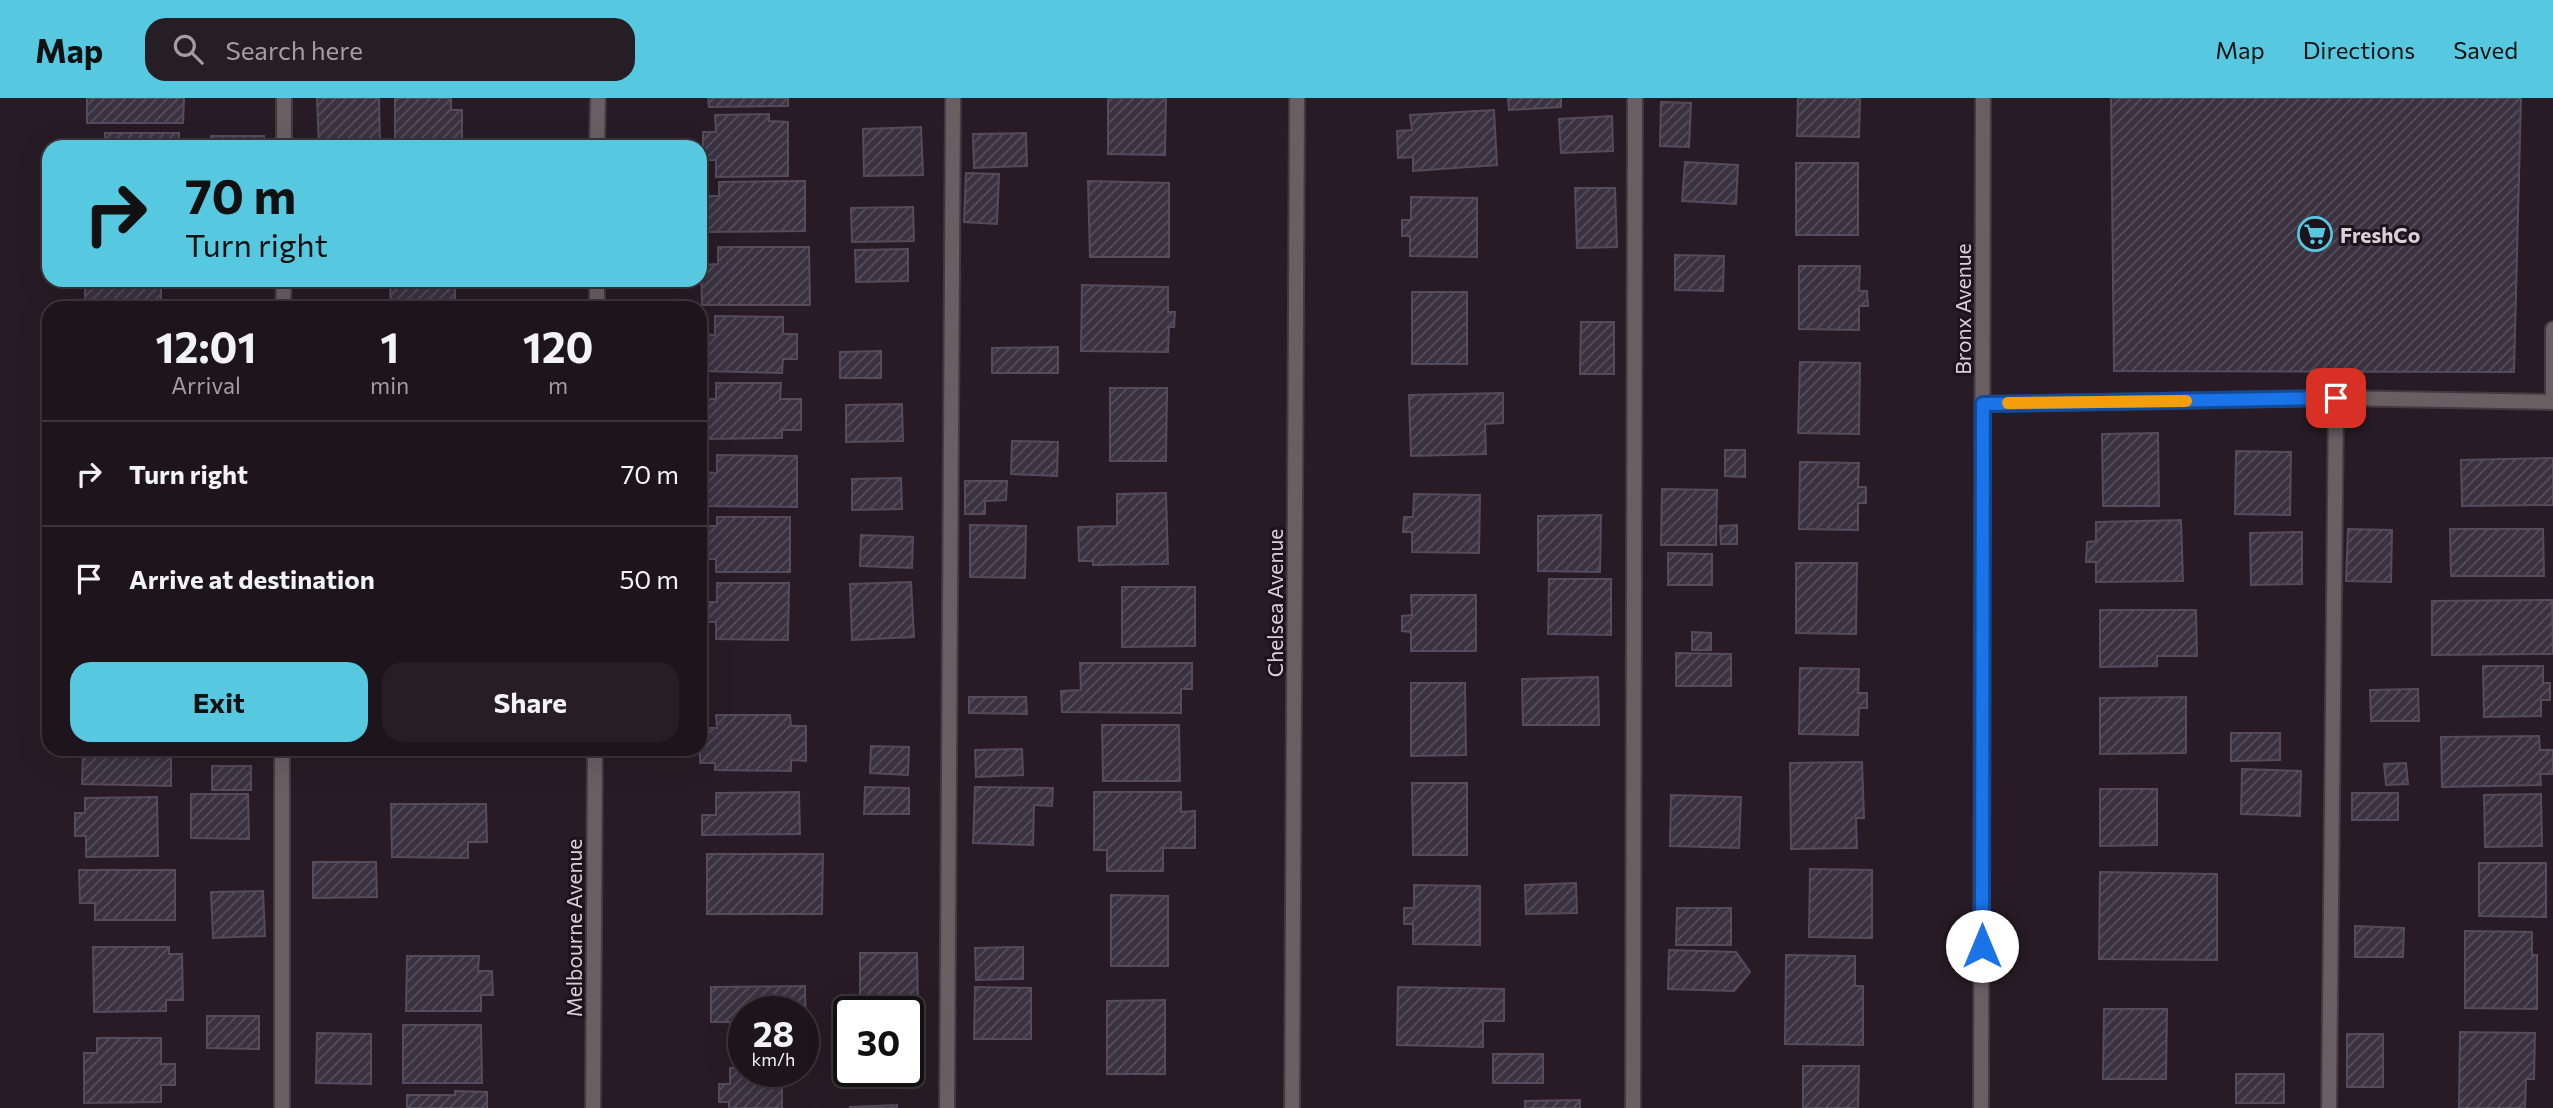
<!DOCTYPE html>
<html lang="en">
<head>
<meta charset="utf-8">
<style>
  :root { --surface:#1e141c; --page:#261d25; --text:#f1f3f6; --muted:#a19ea3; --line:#3c333b; --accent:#56c9e0 }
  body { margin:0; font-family:Commissioner,sans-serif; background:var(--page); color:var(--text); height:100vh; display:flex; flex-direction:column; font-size:26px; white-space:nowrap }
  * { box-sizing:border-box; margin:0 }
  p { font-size:23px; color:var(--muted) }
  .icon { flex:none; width:38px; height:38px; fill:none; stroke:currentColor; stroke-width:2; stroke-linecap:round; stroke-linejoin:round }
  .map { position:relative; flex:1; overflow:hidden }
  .details { position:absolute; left:42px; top:203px; width:665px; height:455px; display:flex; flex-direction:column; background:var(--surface); border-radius:21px; box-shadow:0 7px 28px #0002,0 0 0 2px var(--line) }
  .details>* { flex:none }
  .top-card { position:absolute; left:42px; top:42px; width:665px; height:147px; border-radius:21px; box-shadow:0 7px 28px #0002,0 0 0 2px var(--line); background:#56c9e0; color:#111; overflow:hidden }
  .speed { position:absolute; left:728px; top:898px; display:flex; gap:14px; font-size:35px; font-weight:700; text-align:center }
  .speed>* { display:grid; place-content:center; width:91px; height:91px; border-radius:50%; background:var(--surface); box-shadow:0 7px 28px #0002,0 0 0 2px var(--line); line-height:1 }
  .speed small { font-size:18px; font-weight:400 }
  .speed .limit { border:4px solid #111; border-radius:10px; background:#fff; color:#111 }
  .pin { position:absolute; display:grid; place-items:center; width:60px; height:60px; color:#fff; margin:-30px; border-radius:14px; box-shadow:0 4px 10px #0006 }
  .me { position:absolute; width:77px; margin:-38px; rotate:0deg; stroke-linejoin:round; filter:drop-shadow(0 0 5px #0008) }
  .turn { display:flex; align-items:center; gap:24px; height:147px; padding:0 28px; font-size:32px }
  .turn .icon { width:91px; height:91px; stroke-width:2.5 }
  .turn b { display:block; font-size:49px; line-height:60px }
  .eta { display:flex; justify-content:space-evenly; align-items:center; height:119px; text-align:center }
  .eta b { font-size:42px; font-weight:700; line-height:49px }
  .button { display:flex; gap:14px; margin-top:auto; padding:14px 28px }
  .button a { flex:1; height:80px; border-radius:21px; background:var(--accent); color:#111; font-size:28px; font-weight:700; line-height:80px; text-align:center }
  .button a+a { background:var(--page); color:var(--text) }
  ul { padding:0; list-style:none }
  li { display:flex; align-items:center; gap:21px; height:105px; padding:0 28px; border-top:2px solid var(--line) }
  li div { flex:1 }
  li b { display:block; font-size:26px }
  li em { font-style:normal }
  header { display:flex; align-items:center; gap:42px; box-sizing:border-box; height:98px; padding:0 35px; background:var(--accent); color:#111 }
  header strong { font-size:33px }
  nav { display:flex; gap:38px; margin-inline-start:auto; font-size:24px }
  .search { width:490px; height:63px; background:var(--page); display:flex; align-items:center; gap:18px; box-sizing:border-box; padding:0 24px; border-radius:21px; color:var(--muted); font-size:26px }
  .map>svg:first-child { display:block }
  .building { fill:url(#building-hatch); stroke:#544b5b; stroke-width:2 }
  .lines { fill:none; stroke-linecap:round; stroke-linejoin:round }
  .service-casing { stroke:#443842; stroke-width:18 }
  .minor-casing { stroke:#443842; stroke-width:18 }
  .service { stroke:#695f62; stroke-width:14 }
  .minor { stroke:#695f62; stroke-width:14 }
  .route-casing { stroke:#114b97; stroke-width:18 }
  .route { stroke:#1a73e8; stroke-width:12 }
  .slow { stroke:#f59e0b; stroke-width:12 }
  .labels { text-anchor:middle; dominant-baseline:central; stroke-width:6; stroke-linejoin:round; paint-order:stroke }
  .poi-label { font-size:21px; font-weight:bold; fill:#dad1d8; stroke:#1e121c; text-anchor:start }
  .street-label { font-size:21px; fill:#dad1d8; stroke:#1e121c }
</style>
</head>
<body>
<header>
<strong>Map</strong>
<div class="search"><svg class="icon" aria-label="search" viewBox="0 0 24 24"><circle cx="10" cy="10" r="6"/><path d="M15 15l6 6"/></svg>Search here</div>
<nav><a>Map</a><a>Directions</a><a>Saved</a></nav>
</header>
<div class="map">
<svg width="2553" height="1010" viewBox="0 0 2553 1010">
  <defs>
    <pattern id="building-hatch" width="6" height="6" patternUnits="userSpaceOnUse" patternTransform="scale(1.75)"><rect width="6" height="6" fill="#3a3241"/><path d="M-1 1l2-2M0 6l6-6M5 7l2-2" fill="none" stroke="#564f5c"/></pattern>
  </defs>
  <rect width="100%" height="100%" fill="#281b25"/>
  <g class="building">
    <path d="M 87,0 L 184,0 L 183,25 L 87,25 Z"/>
    <path d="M 317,0 L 379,0 L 380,49 L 319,49 Z"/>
    <path d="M 395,0 L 451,0 L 451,12 L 462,12 L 462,48 L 395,47 Z"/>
    <path d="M 708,0 L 788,0 L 788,8 L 709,9 Z"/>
    <path d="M 1108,0 L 1166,0 L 1165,57 L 1108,56 Z"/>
    <path d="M 1508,0 L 1561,0 L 1561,9 L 1509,12 Z"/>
    <path d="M 1798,0 L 1860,0 L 1859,39 L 1797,38 Z"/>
    <path d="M 2111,0 L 2521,0 L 2514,274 L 2114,273 Z"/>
    <path d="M 1661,4 L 1691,5 L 1689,49 L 1660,48 Z"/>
    <path d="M 1494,12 L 1497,67 L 1413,73 L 1413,59 L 1398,60 L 1397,33 L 1412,32 L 1410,17 Z"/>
    <path d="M 769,16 L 769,23 L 788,24 L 788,78 L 716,79 L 716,62 L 703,62 L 703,34 L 716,34 L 715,17 Z"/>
    <path d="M 1612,18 L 1613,53 L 1561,55 L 1559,21 Z"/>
    <path d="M 921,29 L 923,77 L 864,78 L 863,31 Z"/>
    <rect x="105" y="35" width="74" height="14"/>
    <path d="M 1026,35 L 1027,68 L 974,70 L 973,36 Z"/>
    <rect x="211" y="38" width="53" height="11"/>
    <path d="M 1685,64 L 1738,67 L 1736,106 L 1682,103 Z"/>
    <rect x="1796" y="65" width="62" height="72"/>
    <path d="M 966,75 L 999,76 L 997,126 L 964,124 Z"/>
    <path d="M 805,83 L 805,133 L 705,134 L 705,98 L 719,98 L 719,84 Z"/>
    <path d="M 1088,83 L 1169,85 L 1169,159 L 1090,159 Z"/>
    <path d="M 1575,90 L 1615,90 L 1617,149 L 1577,150 Z"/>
    <path d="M 1411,99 L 1477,100 L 1477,159 L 1410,158 L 1410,138 L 1402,138 L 1402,122 L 1411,122 Z"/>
    <path d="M 913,109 L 914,143 L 852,144 L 851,110 Z"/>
    <path d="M 718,149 L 809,149 L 810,207 L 702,207 L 701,167 L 718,166 Z"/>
    <path d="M 908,151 L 908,183 L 856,184 L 855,152 Z"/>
    <path d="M 1675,157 L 1724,158 L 1723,193 L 1675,192 Z"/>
    <path d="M 1799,168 L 1860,168 L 1859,193 L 1867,193 L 1868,208 L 1859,208 L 1859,232 L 1799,231 Z"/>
    <path d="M 370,182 L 455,182 L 455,208 L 391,208 L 390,187 L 370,187 Z"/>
    <path d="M 85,185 L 161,185 L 161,203 L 173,203 L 173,210 L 85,210 Z"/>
    <path d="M 1082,187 L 1168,189 L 1168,214 L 1175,214 L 1174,229 L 1169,229 L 1168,254 L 1081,253 Z"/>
    <rect x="1412" y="194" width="55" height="72"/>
    <path d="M 715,218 L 783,219 L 783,236 L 797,236 L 797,261 L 783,261 L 782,275 L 700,273 L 700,236 L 715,237 Z"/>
    <path d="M 1581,224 L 1614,224 L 1614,276 L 1580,276 Z"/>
    <path d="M 1058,249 L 1058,275 L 992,275 L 992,250 Z"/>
    <path d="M 881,253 L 881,280 L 840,280 L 840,254 Z"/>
    <path d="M 1800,264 L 1860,265 L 1859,336 L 1798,335 Z"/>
    <path d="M 716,285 L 781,285 L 780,301 L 801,301 L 801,332 L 782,332 L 782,340 L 700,341 L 700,301 L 716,301 Z"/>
    <path d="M 1110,290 L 1167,290 L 1166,363 L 1110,363 Z"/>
    <path d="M 1503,295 L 1503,325 L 1485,326 L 1486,356 L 1411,358 L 1409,297 Z"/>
    <path d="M 902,306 L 903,343 L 846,344 L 846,307 Z"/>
    <path d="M 2158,335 L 2159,408 L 2103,408 L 2102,336 Z"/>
    <path d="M 1012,343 L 1058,344 L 1057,378 L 1011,376 Z"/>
    <path d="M 1725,352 L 1745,352 L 1745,379 L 1725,378 Z"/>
    <path d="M 2236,353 L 2291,354 L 2290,417 L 2235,416 Z"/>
    <path d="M 717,357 L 797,358 L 797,409 L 704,408 L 704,374 L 717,375 Z"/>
    <path d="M 2553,360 L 2553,407 L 2462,408 L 2461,362 Z"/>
    <path d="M 1800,364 L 1859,365 L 1858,389 L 1866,389 L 1866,405 L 1858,405 L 1858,432 L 1799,431 Z"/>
    <path d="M 901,380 L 902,411 L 852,412 L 852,381 Z"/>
    <path d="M 965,383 L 1007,383 L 1006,402 L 985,403 L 985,416 L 965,416 Z"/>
    <path d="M 1662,391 L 1717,392 L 1716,447 L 1661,447 Z"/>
    <path d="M 1166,395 L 1168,466 L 1093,467 L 1093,463 L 1079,463 L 1078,429 L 1117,428 L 1117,396 Z"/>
    <path d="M 1414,396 L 1480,397 L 1479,455 L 1412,454 L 1412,434 L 1403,434 L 1404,419 L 1413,419 Z"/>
    <path d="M 1601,417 L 1600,474 L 1538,473 L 1538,418 Z"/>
    <path d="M 717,419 L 790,419 L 790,474 L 716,474 L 716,461 L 701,461 L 701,428 L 717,428 Z"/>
    <path d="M 2181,422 L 2183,483 L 2096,484 L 2096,464 L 2086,464 L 2087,444 L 2096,443 L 2096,424 Z"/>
    <path d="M 970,427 L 1026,428 L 1025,480 L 970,479 Z"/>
    <path d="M 1737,427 L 1737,446 L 1721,446 L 1720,428 Z"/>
    <path d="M 2348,431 L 2392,432 L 2391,484 L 2346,483 Z"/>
    <path d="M 2450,431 L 2543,431 L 2544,478 L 2451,478 Z"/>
    <path d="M 2302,434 L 2302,486 L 2251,487 L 2250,435 Z"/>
    <path d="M 861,437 L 913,439 L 912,470 L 860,468 Z"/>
    <path d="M 1668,455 L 1712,456 L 1712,487 L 1668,487 Z"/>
    <path d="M 1796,465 L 1857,465 L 1856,536 L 1796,535 Z"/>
    <path d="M 1549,481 L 1611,481 L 1611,537 L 1548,536 Z"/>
    <path d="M 911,484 L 914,539 L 852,542 L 850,486 Z"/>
    <path d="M 717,485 L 789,485 L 788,542 L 716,541 L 716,524 L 708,524 L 709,504 L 717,504 Z"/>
    <path d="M 1122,489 L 1195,489 L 1195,548 L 1122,549 Z"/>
    <path d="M 1411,497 L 1476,497 L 1476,553 L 1411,553 L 1411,534 L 1402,533 L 1402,518 L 1412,517 Z"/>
    <path d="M 2552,502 L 2553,556 L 2432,557 L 2432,503 Z"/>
    <path d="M 2100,512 L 2196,512 L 2197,558 L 2157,558 L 2157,568 L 2100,569 Z"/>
    <path d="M 1692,534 L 1711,535 L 1711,552 L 1692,552 Z"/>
    <path d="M 1676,555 L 1731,556 L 1731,588 L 1676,588 Z"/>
    <path d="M 1080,565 L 1192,565 L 1192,591 L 1181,591 L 1181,615 L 1062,614 L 1061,593 L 1081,592 Z"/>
    <path d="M 2483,568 L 2543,568 L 2543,585 L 2550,585 L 2550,602 L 2541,602 L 2541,618 L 2484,619 Z"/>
    <path d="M 1800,570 L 1859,571 L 1858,595 L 1867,595 L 1867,610 L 1859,610 L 1858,637 L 1799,636 Z"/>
    <path d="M 1598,579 L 1599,627 L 1523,627 L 1522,581 Z"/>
    <path d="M 1411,585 L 1465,585 L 1466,657 L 1411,658 Z"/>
    <path d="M 2418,591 L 2419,623 L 2371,623 L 2370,592 Z"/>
    <path d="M 969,599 L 1026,599 L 1027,616 L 969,615 Z"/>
    <path d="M 2186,599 L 2186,655 L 2100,656 L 2100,600 Z"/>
    <path d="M 716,617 L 790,617 L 791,628 L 806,628 L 806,663 L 791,662 L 791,673 L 715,672 L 715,665 L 700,665 L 700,630 L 717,630 Z"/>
    <path d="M 1102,627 L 1179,627 L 1180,683 L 1103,683 Z"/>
    <path d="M 2231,635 L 2280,635 L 2280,662 L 2231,663 Z"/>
    <path d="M 2539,638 L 2540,652 L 2553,652 L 2553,676 L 2540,676 L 2541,687 L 2442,689 L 2441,639 Z"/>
    <path d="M 871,648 L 909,649 L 908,677 L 870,675 Z"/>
    <path d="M 92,651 L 171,651 L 171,688 L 82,686 L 83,654 L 92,655 Z"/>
    <path d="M 1022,651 L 1023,677 L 976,679 L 975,652 Z"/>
    <path d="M 1862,664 L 1864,720 L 1856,720 L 1857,750 L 1791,751 L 1790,665 Z"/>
    <path d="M 2406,665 L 2408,686 L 2386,687 L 2384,666 Z"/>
    <rect x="212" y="668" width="39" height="24"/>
    <path d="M 2242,671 L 2301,673 L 2300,718 L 2241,716 Z"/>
    <path d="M 1412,685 L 1467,685 L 1467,757 L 1413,757 Z"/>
    <path d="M 865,689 L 909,690 L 909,716 L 864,716 Z"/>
    <path d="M 975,689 L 1053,690 L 1052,708 L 1034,707 L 1033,747 L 973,745 Z"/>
    <path d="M 2100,691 L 2157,691 L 2157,747 L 2100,748 Z"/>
    <path d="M 799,694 L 800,736 L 702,737 L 702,717 L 716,717 L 716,695 Z"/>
    <path d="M 1094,694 L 1181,694 L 1181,714 L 1195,713 L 1195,750 L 1163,750 L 1163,773 L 1107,773 L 1107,752 L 1094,752 Z"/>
    <rect x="2352" y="695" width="46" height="27"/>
    <path d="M 191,696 L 248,696 L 249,741 L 191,740 Z"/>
    <path d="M 2541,696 L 2542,748 L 2485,749 L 2484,697 Z"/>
    <path d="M 1671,697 L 1741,699 L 1739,750 L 1670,748 Z"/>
    <path d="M 157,699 L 158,758 L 86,759 L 86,738 L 75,738 L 75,715 L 85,715 L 85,700 Z"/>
    <path d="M 391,706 L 486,706 L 487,744 L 468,744 L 468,760 L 392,759 Z"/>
    <path d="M 707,756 L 823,756 L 822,816 L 707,816 Z"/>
    <path d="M 313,764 L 376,764 L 377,799 L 313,800 Z"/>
    <path d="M 2479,765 L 2546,765 L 2546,819 L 2479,818 Z"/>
    <path d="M 1810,771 L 1872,772 L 1872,840 L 1809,839 Z"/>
    <path d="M 79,772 L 175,772 L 175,822 L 95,822 L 95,805 L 80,805 Z"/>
    <path d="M 2100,774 L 2217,776 L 2217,862 L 2099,861 Z"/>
    <path d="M 1576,785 L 1577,815 L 1526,816 L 1525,787 Z"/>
    <path d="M 1414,787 L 1480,788 L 1480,847 L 1413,846 L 1413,826 L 1404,826 L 1404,810 L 1414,810 Z"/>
    <path d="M 263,793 L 265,838 L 213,840 L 211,794 Z"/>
    <path d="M 1111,797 L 1168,798 L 1168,868 L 1111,868 Z"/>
    <path d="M 1677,810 L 1731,810 L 1731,847 L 1676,847 Z"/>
    <path d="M 2355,828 L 2404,830 L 2403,859 L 2355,859 Z"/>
    <path d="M 2465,833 L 2532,834 L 2532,857 L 2537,857 L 2537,911 L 2465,910 Z"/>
    <path d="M 93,849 L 169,849 L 169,856 L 182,856 L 183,902 L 166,902 L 166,913 L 94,914 Z"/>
    <path d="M 1023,849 L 1023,881 L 976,882 L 975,850 Z"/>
    <path d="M 1669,852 L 1736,854 L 1750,874 L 1734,893 L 1668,891 Z"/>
    <path d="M 860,855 L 917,855 L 918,906 L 860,907 Z"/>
    <path d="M 1786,857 L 1855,858 L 1855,888 L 1863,888 L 1863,947 L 1785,946 Z"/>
    <path d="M 407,858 L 479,858 L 478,873 L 492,873 L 493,897 L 481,897 L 481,913 L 406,913 Z"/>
    <path d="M 805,888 L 806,941 L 803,941 L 803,914 L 744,914 L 744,941 L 730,941 L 730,924 L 711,924 L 711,889 Z"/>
    <path d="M 975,889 L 1031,890 L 1031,941 L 974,941 Z"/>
    <path d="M 1398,889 L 1504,891 L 1504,923 L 1483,923 L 1483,949 L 1397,947 Z"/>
    <path d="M 1165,902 L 1165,976 L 1107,976 L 1107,903 Z"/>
    <path d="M 2104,911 L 2167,911 L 2166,981 L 2103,981 Z"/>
    <path d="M 207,918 L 259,918 L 259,951 L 207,950 Z"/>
    <path d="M 403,927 L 481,927 L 482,985 L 403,985 Z"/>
    <path d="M 2460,934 L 2535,935 L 2534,981 L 2526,981 L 2525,1010 L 2459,1010 Z"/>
    <path d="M 317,935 L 371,936 L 371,986 L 316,985 Z"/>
    <rect x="2347" y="936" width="36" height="53"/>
    <path d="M 97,940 L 161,940 L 161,966 L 175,966 L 175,987 L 161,987 L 161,1004 L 84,1005 L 84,955 L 97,955 Z"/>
    <rect x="1493" y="956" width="50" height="29"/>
    <path d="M 1803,968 L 1859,968 L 1858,1010 L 1803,1010 Z"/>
    <path d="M 730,970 L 744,970 L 744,973 L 782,973 L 782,1010 L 729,1010 L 729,1004 L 719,1004 L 719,986 L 730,986 Z"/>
    <rect x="2236" y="976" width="48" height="29"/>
    <path d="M 455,993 L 487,994 L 487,1010 L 407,1010 L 407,997 L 455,997 Z"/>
    <path d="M 1580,1002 L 1580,1010 L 1525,1010 L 1525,1003 Z"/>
    <path d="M 897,1007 L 897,1010 L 850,1010 L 850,1009 Z"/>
  </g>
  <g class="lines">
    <g class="service-casing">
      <g id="service">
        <path d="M 284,49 L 284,0"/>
        <path d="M 283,210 L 284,182"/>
        <path d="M 2553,304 L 2553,231"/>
        <path d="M 1984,306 L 2336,300 L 2553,304"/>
        <path d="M 282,1010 L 282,651"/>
        <path d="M 947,1010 L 953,0"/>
        <path d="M 1633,1010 L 1635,0"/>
        <path d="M 2329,1010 L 2336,300"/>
      </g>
    </g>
    <g class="minor-casing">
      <g id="minor">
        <path d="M 597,49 L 598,0"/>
        <path d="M 597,210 L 597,182"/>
        <path d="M 593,1010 L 595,651"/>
        <path d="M 1292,1010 L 1297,0"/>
        <path d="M 1981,1010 L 1983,0"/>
      </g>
    </g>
    <use href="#service" class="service"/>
    <use href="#minor" class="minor"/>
  </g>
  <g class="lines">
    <g class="route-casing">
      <path id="route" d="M 1982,848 L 1983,306 L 2336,300"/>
    </g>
    <use href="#route" class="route"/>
    <path class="slow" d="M 2008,305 L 2186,303"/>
  </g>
  <defs>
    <g id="supermarket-ring" transform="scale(1.75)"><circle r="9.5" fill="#1e121c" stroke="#56c9e0" stroke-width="1.5"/><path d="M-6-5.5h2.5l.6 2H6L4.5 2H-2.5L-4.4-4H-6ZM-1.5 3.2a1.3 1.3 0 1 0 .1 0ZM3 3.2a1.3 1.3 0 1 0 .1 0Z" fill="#56c9e0"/></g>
  </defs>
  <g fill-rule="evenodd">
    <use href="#supermarket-ring" x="2315" y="136"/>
  </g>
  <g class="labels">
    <g class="poi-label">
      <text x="2340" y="136">FreshCo</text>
    </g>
    <g class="street-label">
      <text transform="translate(1962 211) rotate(-90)">Bronx Avenue</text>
      <text transform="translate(1274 505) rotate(-90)">Chelsea Avenue</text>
      <text transform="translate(573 830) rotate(-90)">Melbourne Avenue</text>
    </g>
  </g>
</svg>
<div class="speed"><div>28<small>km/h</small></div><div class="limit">30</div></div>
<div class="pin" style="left:2336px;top:300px;background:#d93025"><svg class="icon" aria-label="arrive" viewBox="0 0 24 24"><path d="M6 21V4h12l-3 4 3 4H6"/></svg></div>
<svg class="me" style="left:1982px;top:848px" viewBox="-20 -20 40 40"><circle r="19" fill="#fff"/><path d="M0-13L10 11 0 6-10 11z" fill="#1a73e8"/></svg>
<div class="top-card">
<div class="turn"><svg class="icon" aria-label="right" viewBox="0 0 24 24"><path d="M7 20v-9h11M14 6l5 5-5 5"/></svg><div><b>70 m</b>Turn right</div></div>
</div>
<section class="details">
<div class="eta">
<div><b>12:01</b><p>Arrival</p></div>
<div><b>1</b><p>min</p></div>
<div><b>120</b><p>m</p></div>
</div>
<ul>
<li><svg class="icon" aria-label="right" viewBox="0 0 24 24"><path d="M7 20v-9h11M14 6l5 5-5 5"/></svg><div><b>Turn right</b></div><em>70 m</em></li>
<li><svg class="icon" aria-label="arrive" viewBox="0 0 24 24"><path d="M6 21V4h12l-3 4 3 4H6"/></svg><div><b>Arrive at destination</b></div><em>50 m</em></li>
</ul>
<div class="button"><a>Exit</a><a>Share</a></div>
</section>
</div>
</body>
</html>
